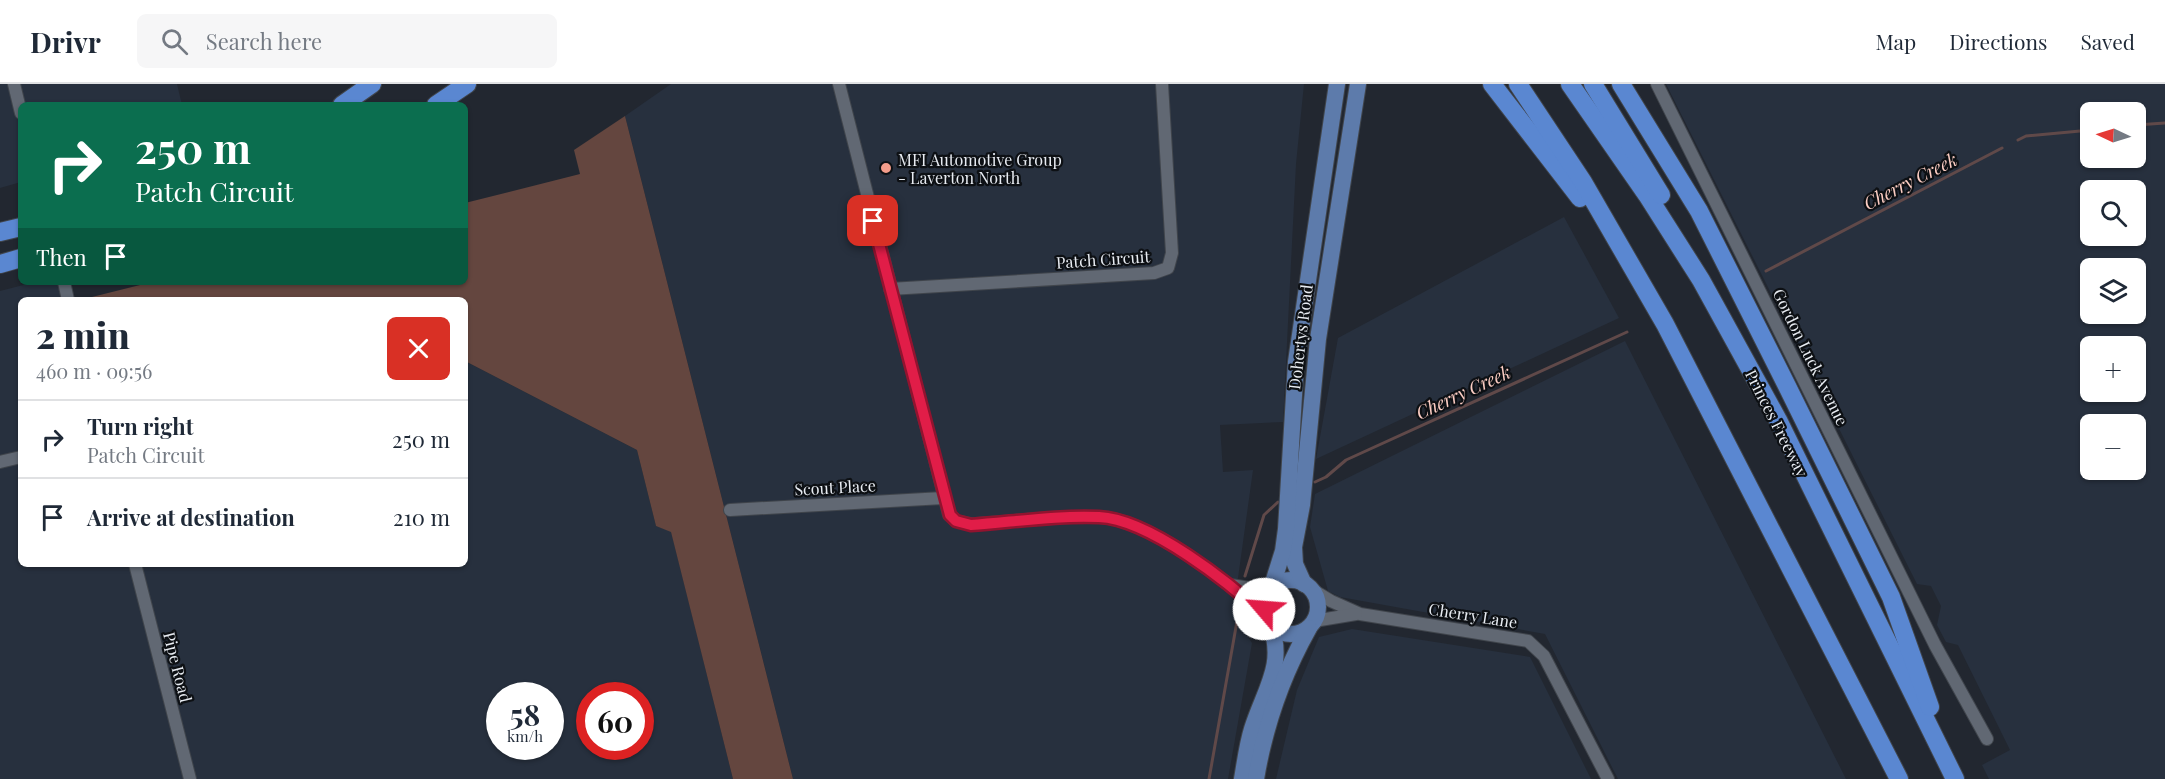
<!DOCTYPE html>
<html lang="en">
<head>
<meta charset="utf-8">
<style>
  :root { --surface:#fff; --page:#f6f6f7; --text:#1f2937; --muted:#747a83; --line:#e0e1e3 }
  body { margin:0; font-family:"Playfair Display",serif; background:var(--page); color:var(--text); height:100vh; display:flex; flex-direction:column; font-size:22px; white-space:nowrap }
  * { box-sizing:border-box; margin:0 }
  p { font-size:20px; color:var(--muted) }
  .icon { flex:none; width:33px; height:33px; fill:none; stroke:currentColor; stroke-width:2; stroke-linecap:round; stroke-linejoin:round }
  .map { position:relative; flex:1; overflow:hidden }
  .drawer { position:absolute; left:18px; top:213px; width:450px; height:270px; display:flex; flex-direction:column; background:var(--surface); border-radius:9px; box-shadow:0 2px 4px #0004 }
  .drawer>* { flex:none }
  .hud { position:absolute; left:18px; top:18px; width:450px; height:183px; border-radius:9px; box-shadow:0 2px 4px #0004; background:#0b6e4f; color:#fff; overflow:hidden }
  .needle { width:39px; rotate:274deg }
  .tools { position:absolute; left:2080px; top:18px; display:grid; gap:12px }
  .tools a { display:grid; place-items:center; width:66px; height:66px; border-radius:9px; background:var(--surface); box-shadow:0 2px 4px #0004; font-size:30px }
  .speed { position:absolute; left:486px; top:598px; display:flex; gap:12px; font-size:30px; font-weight:700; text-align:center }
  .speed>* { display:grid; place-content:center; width:78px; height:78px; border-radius:50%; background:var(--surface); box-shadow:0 2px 4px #0004; line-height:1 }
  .speed small { font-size:15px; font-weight:400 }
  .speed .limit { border:9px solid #d22; background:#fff; color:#111 }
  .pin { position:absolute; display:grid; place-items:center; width:51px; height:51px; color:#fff; margin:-26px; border-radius:12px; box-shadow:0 3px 9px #0006 }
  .me { position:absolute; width:66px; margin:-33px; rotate:297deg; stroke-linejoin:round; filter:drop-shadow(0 0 4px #0008) }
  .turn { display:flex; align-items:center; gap:21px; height:126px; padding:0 18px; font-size:27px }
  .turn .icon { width:78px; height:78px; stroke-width:2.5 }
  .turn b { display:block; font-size:42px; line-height:51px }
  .then { display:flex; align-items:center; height:57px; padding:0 18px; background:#0003; gap:12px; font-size:22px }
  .round { display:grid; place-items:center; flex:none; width:63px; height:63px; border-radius:9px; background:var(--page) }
  .headline { display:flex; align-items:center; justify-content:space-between; height:102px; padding:0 18px }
  h1 { font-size:36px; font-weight:800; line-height:45px }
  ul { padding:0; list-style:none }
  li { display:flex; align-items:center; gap:18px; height:78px; padding:0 18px; border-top:2px solid var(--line) }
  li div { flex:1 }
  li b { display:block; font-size:22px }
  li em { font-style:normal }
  header { display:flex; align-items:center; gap:36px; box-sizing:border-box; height:84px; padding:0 30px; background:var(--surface); border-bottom:2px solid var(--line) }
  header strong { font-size:28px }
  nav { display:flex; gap:33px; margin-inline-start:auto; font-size:21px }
  .search { width:420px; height:54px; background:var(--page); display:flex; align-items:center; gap:15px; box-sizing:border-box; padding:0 21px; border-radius:9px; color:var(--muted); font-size:22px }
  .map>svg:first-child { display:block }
  .built { fill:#27303e; fill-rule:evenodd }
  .green { fill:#64463f }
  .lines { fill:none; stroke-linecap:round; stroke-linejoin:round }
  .stream { stroke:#604949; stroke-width:3 }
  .minor-casing { stroke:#40454c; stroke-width:14 }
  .major-casing { stroke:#40454c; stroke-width:18 }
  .highway-casing { stroke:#40454c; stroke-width:20 }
  .minor { stroke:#616873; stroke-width:12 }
  .major { stroke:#5d7bab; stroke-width:16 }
  .highway { stroke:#5a87d1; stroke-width:18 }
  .route-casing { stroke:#92132f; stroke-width:15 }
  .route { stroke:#e11d48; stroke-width:10 }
  .poi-dot { fill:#f49d8b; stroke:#0d1014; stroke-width:2 }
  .labels { text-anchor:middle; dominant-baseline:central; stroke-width:4.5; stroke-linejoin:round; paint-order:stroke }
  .poi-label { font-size:16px; fill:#e8ecf2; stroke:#0d1014; text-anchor:start }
  .street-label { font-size:16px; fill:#e8ecf2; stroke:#0d1014 }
  .water-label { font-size:18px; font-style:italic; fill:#fdcec4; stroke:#0d1014 }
</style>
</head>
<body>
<header>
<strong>Drivr</strong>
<div class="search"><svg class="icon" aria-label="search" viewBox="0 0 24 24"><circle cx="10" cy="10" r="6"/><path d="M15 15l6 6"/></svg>Search here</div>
<nav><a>Map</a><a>Directions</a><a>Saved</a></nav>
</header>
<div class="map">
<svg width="2165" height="695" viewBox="0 0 2165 695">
  <rect width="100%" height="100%" fill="#222730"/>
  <g class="built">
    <path d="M 0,0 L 177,0 L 182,21 L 21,21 L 21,98 L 0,104 Z"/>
    <path d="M 671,0 L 1304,0 L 1296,80 L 1283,338 L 1220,341 L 1223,388 L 1253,386 L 1233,530 L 1252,559 L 1228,695 L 793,695 L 625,32 Z"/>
    <path d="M 1666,0 L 2165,0 L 2165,695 L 1989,695 L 1982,681 L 2010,666 L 1958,561 L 1946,558 L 1937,541 L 1941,522 L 1931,502 L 1917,500 ZM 2136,28 L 2136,74 L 2091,74 L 2091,28 ZM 2091,106 L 2136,106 L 2136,152 L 2091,152 ZM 2091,184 L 2136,184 L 2136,230 L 2091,230 ZM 2136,262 L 2136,308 L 2091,308 L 2091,262 ZM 2136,340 L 2136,386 L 2091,386 L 2091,340 Z"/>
    <path d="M 1564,133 L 1619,234 L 1316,375 L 1338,254 Z"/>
    <path d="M 35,198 L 59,198 L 62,216 L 21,216 L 21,480 L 465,480 L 465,277 L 637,366 L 656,442 L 671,447 L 733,695 L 0,695 L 0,207 ZM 500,612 L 550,612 L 550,663 L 500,663 ZM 590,612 L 640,612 L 640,663 L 590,663 Z"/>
    <path d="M 1625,257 L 1672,350 L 1846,695 L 1618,695 L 1545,550 L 1340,513 L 1328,507 L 1310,443 L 1315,410 Z"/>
    <path d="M 1352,545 L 1530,573 L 1591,695 L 1276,695 L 1297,606 L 1319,553 Z"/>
  </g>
  <path class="green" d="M 625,32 L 793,695 L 733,695 L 671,448 L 656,442 L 637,366 L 465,277 L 465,216 L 84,215 L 152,198 L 465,198 L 465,119 L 580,90 L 574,66 Z"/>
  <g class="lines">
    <g class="stream">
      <path d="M 2136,41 L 2165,39"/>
      <path d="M 2018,56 L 2026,52 L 2091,46"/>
      <path d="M 1766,187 L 2002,64"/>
      <path d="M 1315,398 L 1326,393 L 1346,376 L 1627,248"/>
      <path d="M 1245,492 L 1264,431 L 1278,418"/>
      <path d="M 1209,695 L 1239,526"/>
    </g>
    <g class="minor-casing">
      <g id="minor">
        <path d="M 14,0 L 21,29"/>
        <path d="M 839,0 L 949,431 L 956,437 L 971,440 C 1013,438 1058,431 1099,433 C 1149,435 1230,499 1266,533"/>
        <path d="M 1657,0 L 1935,561 L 1987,655"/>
        <path d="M 64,198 L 68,216"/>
        <path d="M 890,205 L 1154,189 L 1168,184 L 1172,169 L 1162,0"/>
        <path d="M 0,378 L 21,373"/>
        <path d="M 730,426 L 943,414"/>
        <path d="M 135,480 L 190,695"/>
        <path d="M 1230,501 L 1270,507"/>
        <path d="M 1311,505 L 1331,517 L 1360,530 L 1528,557 L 1544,572 L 1608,695"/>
        <path d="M 1314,537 L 1356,530"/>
      </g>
    </g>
    <g class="major-casing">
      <g id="major">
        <circle cx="1291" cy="523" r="27"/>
        <path d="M 1304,500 L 1295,480 L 1294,463 L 1302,421 L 1318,255 L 1358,0"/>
        <path d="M 1271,505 L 1283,467 L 1286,445 L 1296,278 L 1337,0"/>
        <path d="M 1242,695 C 1245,678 1247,661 1252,645 C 1264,606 1286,581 1270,540"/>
        <path d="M 1256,695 C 1265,641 1282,592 1309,544"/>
      </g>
    </g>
    <g class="highway-casing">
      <g id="highway">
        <path d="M 1492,0 L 1580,114"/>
        <path d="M 1518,0 L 1583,98 L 1665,240 L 1899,695"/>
        <path d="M 1570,0 L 1647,111 L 1701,196 L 1778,336 L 1955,695"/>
        <path d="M 1593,0 L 1661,111"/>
        <path d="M 1621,0 L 1699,127 L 1787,302 L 1891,513 L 1930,623"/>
        <path d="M 342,21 L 372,0"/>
        <path d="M 436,21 L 467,0"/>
        <path d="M 0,148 L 21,143"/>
        <path d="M 0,180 L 21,174"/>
      </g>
    </g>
    <use href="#minor" class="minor"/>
    <use href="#major" class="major"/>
    <use href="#highway" class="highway"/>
  </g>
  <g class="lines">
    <g class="route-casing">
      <path id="route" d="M 873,137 L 950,431 L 956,437 L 971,441 C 1013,438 1058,431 1099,433 C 1149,435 1230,499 1266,533 L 1264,525"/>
    </g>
    <use href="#route" class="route"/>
  </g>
  <circle class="poi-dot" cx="886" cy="84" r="6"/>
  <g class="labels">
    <g class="poi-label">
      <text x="898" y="75">MFI Automotive Group<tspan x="898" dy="18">- Laverton North</tspan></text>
    </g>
    <g class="street-label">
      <text transform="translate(1103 175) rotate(-4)">Patch Circuit</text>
      <text transform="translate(1300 253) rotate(-83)">Dohertys Road</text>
      <text transform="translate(1811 273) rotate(64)">Gordon Luck Avenue</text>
      <text transform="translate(1777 339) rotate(63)">Princes Freeway</text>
      <text transform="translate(835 403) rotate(-3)">Scout Place</text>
      <text transform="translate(1473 531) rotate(9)">Cherry Lane</text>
      <text transform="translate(178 583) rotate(76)">Pipe Road</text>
    </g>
    <g class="water-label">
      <text transform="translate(1910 97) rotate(-27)">Cherry Creek</text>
      <text transform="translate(1463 308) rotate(-25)">Cherry Creek</text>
    </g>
  </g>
</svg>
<div class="tools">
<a><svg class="needle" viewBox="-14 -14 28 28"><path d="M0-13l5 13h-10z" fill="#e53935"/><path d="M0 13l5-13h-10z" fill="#747a83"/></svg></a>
<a><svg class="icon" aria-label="search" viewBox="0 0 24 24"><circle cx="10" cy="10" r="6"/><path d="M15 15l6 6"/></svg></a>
<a><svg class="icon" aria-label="layers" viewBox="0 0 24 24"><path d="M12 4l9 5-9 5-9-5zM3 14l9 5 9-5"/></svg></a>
<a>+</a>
<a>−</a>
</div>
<div class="speed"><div>58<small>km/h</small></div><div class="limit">60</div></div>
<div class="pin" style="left:873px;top:137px;background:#d93025"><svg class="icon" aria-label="arrive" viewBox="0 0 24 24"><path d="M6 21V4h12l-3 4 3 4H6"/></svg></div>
<svg class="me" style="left:1264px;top:525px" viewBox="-20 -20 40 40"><circle r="19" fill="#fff"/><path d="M0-13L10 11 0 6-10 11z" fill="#e11d48"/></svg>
<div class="hud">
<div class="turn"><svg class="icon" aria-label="right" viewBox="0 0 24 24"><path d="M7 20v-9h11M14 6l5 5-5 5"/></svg><div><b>250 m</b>Patch Circuit</div></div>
<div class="then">Then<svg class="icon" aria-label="arrive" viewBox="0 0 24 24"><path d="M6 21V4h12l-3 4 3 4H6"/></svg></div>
</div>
<section class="drawer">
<div class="headline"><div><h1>2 min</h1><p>460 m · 09:56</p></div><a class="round" style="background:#d93025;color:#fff"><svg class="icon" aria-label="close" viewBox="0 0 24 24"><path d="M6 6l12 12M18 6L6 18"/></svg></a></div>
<ul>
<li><svg class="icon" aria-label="right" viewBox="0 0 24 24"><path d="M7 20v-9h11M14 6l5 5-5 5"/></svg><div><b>Turn right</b><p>Patch Circuit</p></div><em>250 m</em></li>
<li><svg class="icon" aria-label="arrive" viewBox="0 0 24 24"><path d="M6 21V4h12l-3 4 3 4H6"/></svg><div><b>Arrive at destination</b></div><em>210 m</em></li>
</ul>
</section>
</div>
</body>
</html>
